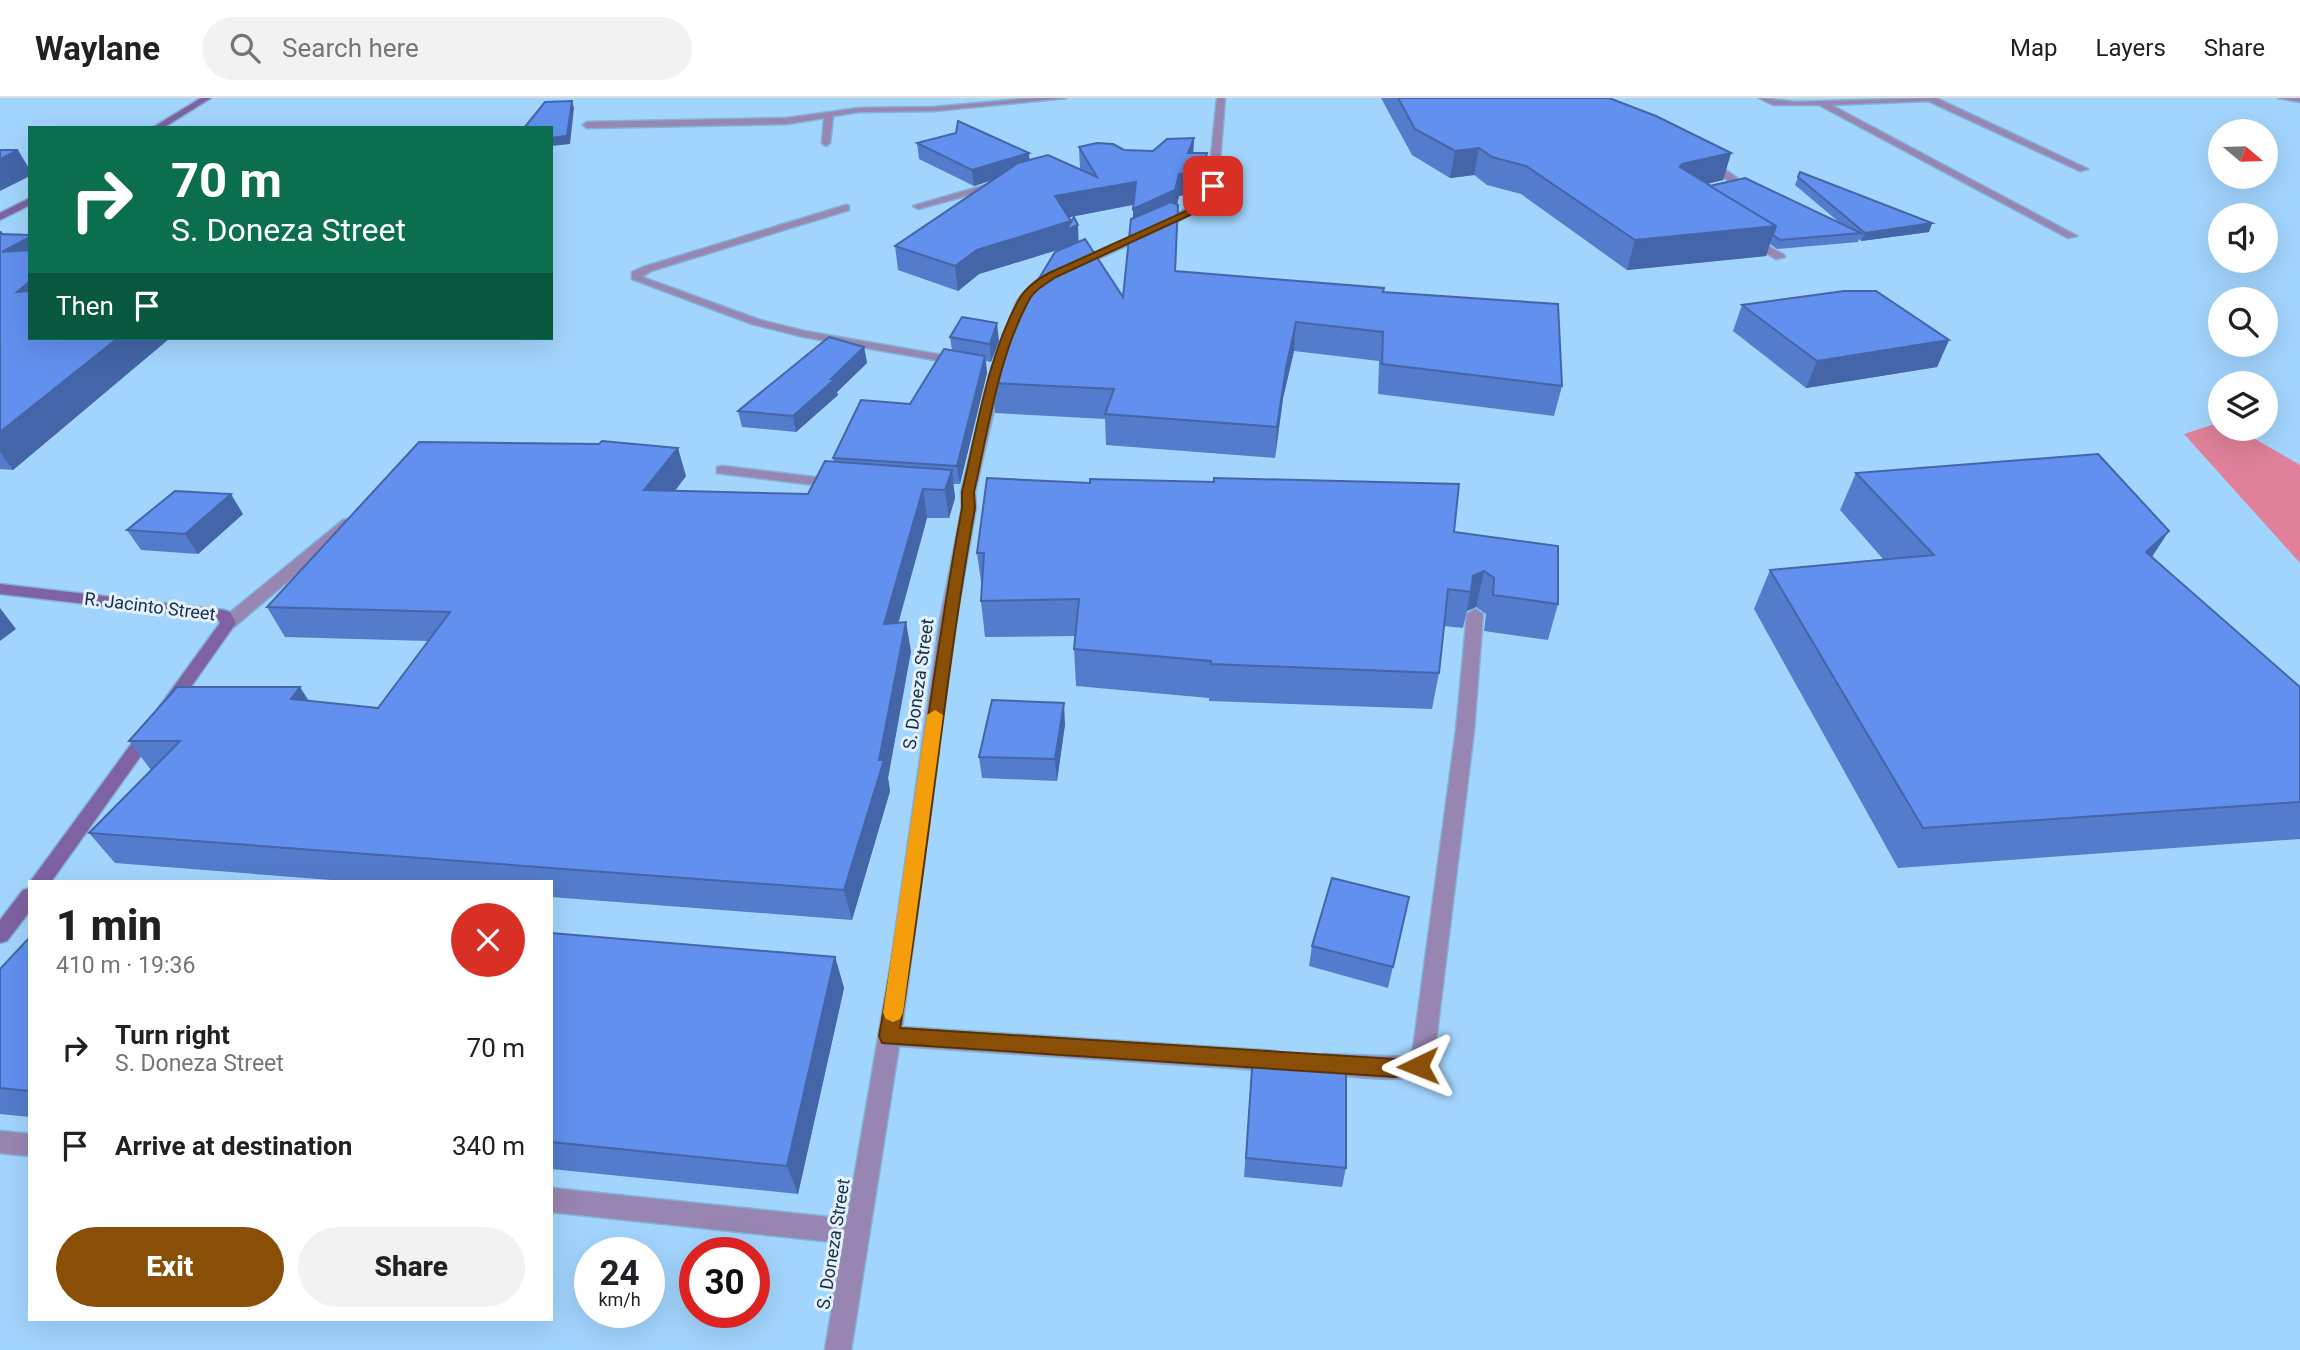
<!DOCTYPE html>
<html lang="en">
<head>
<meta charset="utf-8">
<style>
  :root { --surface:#fff; --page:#f2f2f2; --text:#202124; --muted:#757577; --line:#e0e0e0; --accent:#894f07 }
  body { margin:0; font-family:Roboto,sans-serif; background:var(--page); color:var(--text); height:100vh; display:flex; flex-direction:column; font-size:26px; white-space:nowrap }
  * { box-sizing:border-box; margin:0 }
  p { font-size:23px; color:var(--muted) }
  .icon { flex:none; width:38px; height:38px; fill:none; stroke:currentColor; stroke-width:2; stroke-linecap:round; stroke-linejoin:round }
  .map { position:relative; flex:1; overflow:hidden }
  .details { position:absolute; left:28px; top:782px; width:525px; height:441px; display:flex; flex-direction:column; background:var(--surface); border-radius:0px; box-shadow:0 7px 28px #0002 }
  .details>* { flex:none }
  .top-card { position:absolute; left:28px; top:28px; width:525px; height:214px; border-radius:0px; box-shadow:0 7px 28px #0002; background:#0b6e4f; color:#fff; overflow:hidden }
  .needle { width:46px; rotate:109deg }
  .tools { position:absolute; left:2208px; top:21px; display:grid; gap:14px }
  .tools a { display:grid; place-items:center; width:70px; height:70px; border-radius:50%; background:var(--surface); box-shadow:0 7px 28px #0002; font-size:35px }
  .speed { position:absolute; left:574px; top:1139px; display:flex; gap:14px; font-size:35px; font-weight:700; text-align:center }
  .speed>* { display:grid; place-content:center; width:91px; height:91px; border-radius:50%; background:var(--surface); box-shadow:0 7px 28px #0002; line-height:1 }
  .speed small { font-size:18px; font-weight:400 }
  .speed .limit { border:10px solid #d22; background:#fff; color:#111 }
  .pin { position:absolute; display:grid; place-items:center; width:60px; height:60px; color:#fff; margin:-30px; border-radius:14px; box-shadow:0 4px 10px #0006 }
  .me { position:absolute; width:77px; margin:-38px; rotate:268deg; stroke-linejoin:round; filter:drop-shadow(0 0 5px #0008) }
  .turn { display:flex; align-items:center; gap:24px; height:147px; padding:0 28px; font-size:32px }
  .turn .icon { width:91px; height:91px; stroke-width:2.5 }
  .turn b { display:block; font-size:49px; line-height:60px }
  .then { display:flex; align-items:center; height:66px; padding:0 28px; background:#0003; gap:14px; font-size:26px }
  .round { display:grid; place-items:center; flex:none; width:74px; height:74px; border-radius:37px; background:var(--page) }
  .summary { display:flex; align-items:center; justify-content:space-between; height:119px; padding:0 28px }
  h1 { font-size:42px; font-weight:800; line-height:52px }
  .action { display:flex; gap:14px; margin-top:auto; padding:14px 28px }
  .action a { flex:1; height:80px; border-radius:42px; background:var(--accent); color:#fff; font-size:28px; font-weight:800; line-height:80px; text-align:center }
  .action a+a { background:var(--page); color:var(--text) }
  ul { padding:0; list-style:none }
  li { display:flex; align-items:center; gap:21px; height:98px; padding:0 28px }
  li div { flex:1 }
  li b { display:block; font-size:26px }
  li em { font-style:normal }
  header { display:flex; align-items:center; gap:42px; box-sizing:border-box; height:98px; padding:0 35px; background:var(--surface); border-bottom:2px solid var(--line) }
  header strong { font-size:33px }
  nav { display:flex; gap:38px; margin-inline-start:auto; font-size:24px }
  .search { width:490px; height:63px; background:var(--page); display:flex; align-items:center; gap:18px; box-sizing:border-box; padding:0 24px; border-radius:38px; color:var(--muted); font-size:26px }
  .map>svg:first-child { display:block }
  .green { fill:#e0809a }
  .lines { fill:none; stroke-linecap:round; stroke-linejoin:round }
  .street-casing { stroke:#83b1d5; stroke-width:3 }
  .secondary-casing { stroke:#83b1d5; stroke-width:3 }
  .street { fill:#9886b2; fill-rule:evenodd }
  .secondary { fill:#7e62a2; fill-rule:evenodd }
  .wall { fill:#537ccd; fill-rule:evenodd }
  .shaded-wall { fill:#4465a7 }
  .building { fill:#6190ee; stroke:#4465a7; stroke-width:2 }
  .route { fill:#894f07; stroke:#593305; stroke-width:2 }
  .slow { fill:#f59e0b }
  .labels { text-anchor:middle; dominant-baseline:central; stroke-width:6; stroke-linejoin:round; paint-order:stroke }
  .street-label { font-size:18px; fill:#153044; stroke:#e4f1fc }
</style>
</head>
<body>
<header>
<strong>Waylane</strong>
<div class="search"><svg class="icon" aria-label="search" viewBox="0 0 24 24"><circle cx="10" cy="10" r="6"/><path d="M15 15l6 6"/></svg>Search here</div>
<nav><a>Map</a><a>Layers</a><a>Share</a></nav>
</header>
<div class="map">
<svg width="2300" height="1252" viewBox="0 0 2300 1252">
  <rect width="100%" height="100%" fill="#a2d5fe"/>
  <path class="green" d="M 2221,324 L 2221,331 L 2238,331 L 2300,367 L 2300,465 L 2184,336 Z"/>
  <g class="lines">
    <g class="street-casing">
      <g id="street">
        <path d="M 1034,0 L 1066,0 L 934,13 L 859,14 L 833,18 L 830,45 L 826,48 L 822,45 L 824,20 L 787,26 L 587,30 L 583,27 L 587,24 L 787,20 L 859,10 L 934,9 Z"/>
        <path d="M 1217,0 L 1225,0 L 1218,88 L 1205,108 L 1166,130 L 1047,184 L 1028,204 L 1014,238 L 1006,238 L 1004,236 L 1017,203 L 1039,180 L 1158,126 L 1198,104 L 1208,88 Z"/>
        <path d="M 1759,0 L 1795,4 L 1936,0 L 2088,71 L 2080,73 L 1928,3 L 1831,7 L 2077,138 L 2068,140 L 1819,7 L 1773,7 Z"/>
        <path d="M 2278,0 L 2300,0 L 2300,4 Z"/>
        <path d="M 1700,63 C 1713,63 1733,75 1742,85 L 1714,92 L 1714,88 L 1731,84 L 1700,67 Z"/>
        <path d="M 999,83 L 1002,84 L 1002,88 L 918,111 L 913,108 Z"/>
        <path d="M 846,107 L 849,108 L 849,112 L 651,173 L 642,179 L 760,222 L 804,233 L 959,260 L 963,261 L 963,267 L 804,239 L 752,226 L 632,181 L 632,174 L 643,169 Z"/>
        <path d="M 1747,136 L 1784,157 L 1785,159 L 1776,161 L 1743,141 L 1742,139 Z"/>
        <path d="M 998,264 L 1004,268 L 975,394 L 976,410 L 956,522 L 902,929 L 1275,953 L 1283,956 L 1286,963 L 1283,970 L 1275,973 L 899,948 L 851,1252 L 825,1252 L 843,1145 L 551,1114 L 551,1090 L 847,1121 L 891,865 L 940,522 L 962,410 L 961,394 L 992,268 Z"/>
        <path d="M 722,368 L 839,382 L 846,386 L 839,390 L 717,375 L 717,369 Z"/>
        <path d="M 348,421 L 353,422 L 355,425 L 353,428 L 234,529 L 222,529 L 220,525 L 222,521 L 343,422 Z"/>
        <path d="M 1475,511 L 1483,516 L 1474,632 L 1435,951 L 1426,975 C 1395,986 1356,978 1324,976 L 1316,973 L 1313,966 L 1316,959 L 1324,956 L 1410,959 L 1413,951 L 1456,632 L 1467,516 Z"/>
        <path d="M 0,1033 L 30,1036 L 30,1058 L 0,1055 Z"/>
      </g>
    </g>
    <g class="secondary-casing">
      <g id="secondary">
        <path d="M 201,0 L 211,0 L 163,30 L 152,30 Z"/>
        <path d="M 30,100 L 30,107 L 0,122 L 0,115 Z"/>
        <path d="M 0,486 L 224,512 L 230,514 L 236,525 L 174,613 L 168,615 L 159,609 L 220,525 L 218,521 L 0,496 Z"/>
        <path d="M 149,628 L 155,630 L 158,634 L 155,638 L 51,784 L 30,784 L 143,630 Z"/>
        <path d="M 30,790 L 30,813 L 7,843 L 0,845 L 0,822 L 23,792 Z"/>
      </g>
    </g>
    <use href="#street" class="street"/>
    <use href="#secondary" class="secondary"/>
  </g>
  <g class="wall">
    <path d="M 1381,0 L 1609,0 L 1731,55 L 1723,82 L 1707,86 L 1710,88 L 1840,125 L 1795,87 L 1798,79 L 1932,125 L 1929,134 L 1861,143 L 1859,141 L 1858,144 L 1777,151 L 1770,146 L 1766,158 L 1627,172 L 1521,96 L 1487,87 L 1474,77 L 1450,80 L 1412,57 Z"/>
    <path d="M 1194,40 L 1193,55 L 1207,55 L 1206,78 L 1201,94 L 1179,98 L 1177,106 L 1176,173 L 1383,194 L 1562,288 L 1554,318 L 1378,296 L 1379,263 L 1294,253 L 1283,300 L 1275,360 L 1106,347 L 1105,321 L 995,315 L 992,285 L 1017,217 L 1067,149 L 979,176 L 958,193 L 898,172 L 895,148 L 992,82 L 974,88 L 919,61 L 917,45 L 1029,62 L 1080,71 L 1079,49 L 1153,53 ZM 1133,107 L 1133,120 L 1123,199 L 1079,144 L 1069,119 Z"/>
    <path d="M 0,133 L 1,133 L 4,137 L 30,240 L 170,240 L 13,372 L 0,371 Z"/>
    <path d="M 1742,207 L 1949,242 L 1937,269 L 1806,290 L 1733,233 Z"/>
    <path d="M 950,239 L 999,243 L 991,264 L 986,263 L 987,275 L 960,386 L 953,386 L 955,400 L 949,420 L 927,420 L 898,524 L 911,553 L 888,680 L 890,693 L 852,822 L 551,799 L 551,784 L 357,784 L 115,765 L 89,735 L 151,672 L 129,643 L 309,603 L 378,610 L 428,543 L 285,539 L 267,509 L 686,378 L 675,393 L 808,396 L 834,364 L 833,360 L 910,306 L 952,252 Z"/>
    <path d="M 864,249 L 867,265 L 837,294 L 838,297 L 796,334 L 742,329 L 738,313 Z"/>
    <path d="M 1856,375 L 2151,459 L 2300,589 L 2300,741 L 1898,770 L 1754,511 L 1770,472 L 1884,462 L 1840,412 Z"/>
    <path d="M 243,416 L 198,456 L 141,452 L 127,432 Z"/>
    <path d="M 1454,434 L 1558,506 L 1548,542 L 1484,533 L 1486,516 L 1476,509 L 1467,513 L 1463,530 L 1444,528 L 1439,575 L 1432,611 L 1209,603 L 1209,600 L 1076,588 L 1074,551 L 1075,538 L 985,539 L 981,503 L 982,491 L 977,455 Z"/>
    <path d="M 1065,626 L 1057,683 L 982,680 L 979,659 Z"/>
    <path d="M 1409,799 L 1388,890 L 1309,868 L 1312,848 Z"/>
    <path d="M 551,835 L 835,859 L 844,890 L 798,1096 L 551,1071 Z"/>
    <path d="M 30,839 L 30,1019 L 0,1016 L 0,871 Z"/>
    <path d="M 1253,955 L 1346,1070 L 1342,1089 L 1244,1079 Z"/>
  </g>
  <g class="shaded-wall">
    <path d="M 572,3 L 574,10 L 570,46 L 551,48 L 551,40 Z"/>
    <path d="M 1194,40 L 1193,62 L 1207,55 L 1206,78 L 1201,94 L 1179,98 L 1175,115 L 1133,134 L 1133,111 L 1179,76 Z"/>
    <path d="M 1479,50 L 1474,77 L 1450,80 L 1455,53 Z"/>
    <path d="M 18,52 L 30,72 L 30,78 L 0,93 L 0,61 Z"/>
    <path d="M 1029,55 L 1030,70 L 974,88 L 972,72 Z"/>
    <path d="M 1731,55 L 1723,82 L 1674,93 L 1680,69 L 1682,66 Z"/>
    <path d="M 1136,84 L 1136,106 L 1056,122 L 1055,98 Z"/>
    <path d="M 1071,123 L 1078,127 L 1079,158 L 1067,149 L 979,176 L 958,193 L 955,168 L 977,152 Z"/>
    <path d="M 1932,125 L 1929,134 L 1861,143 L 1865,135 Z"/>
    <path d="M 1776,128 L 1766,158 L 1627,172 L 1635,142 Z"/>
    <path d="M 1,133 L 11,149 L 30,139 L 30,175 L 2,154 L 0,143 L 0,134 Z"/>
    <path d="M 30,183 L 30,214 L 17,194 Z"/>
    <path d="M 1296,224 L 1294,253 L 1283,300 L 1275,360 L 1277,329 L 1286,270 Z"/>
    <path d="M 997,225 L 999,243 L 991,264 L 990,246 Z"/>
    <path d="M 118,240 L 170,240 L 13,372 L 0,354 L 0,334 Z"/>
    <path d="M 1949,242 L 1937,269 L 1806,290 L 1817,263 Z"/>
    <path d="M 864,249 L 867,265 L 837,294 L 838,297 L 796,334 L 793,318 Z"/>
    <path d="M 985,258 L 987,275 L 960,386 L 957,368 Z"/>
    <path d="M 678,350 L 686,378 L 653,420 L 644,392 Z"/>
    <path d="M 952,372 L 955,400 L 949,420 L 945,392 Z"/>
    <path d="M 923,391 L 927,420 L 890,556 L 884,526 Z"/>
    <path d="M 231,396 L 243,416 L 198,456 L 185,436 Z"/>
    <path d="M 2169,433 L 2144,471 L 2146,454 Z"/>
    <path d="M 1484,473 L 1476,509 L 1467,513 L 1473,478 Z"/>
    <path d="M 0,510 L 16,531 L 0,543 Z"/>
    <path d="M 906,524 L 911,553 L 888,680 L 890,693 L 852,822 L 844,792 L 879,662 Z"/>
    <path d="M 300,589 L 319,619 L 291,601 Z"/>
    <path d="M 1064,605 L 1065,626 L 1057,683 L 1055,661 Z"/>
    <path d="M 835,859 L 844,890 L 798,1096 L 787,1068 Z"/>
  </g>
  <g class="building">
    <path d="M 1398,0 L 1609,0 L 1656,18 L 1731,55 L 1682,66 L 1680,69 L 1776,128 L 1635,142 L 1526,68 L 1492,59 L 1479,50 L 1455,53 L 1415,31 Z"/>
    <path d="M 572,3 L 567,38 L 551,40 L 551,30 L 524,30 L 545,4 Z"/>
    <path d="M 958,23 L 1029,55 L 972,72 L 917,45 L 956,35 Z"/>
    <path d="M 1194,40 L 1188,55 L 1207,55 L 1202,72 L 1179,76 L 1175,92 L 1133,111 L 1136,84 L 1055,98 L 1071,123 L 977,152 L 955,168 L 895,148 L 1018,65 L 1048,57 L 1097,79 L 1079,49 L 1097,45 L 1113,46 L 1124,52 L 1153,53 L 1167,41 Z"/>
    <path d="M 0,52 L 18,52 L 0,61 Z"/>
    <path d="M 1800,74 L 1932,125 L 1865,135 L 1798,79 Z"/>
    <path d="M 1745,80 L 1861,135 L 1780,142 L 1773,137 L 1776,128 L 1710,88 Z"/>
    <path d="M 1171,104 L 1178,107 L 1175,173 L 1384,190 L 1383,194 L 1558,206 L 1562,288 L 1382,266 L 1383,234 L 1296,224 L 1286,270 L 1277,329 L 1105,316 L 1114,291 L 992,285 L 1012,216 L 1017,217 L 1055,154 L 1085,141 L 1123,199 L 1131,121 Z"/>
    <path d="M 1074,119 L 1078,127 L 1066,132 Z"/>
    <path d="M 0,136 L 30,137 L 30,139 L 2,154 L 30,152 L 30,183 L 17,194 L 30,193 L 30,240 L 118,240 L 0,334 Z"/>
    <path d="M 1844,193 L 1876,193 L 1949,242 L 1817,263 L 1742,207 Z"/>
    <path d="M 962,219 L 997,225 L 990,246 L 950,239 Z"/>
    <path d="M 829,239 L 864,249 L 831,281 L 835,281 L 793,318 L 738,313 Z"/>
    <path d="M 944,251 L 985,258 L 957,368 L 833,360 L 861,302 L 910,306 Z"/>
    <path d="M 602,343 L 678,350 L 644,392 L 808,396 L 825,363 L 952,372 L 945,392 L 923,391 L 884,526 L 906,524 L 879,662 L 884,662 L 844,792 L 89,735 L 180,643 L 129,643 L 177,589 L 300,589 L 291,601 L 378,610 L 450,514 L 267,509 L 419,344 L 599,346 Z"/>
    <path d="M 2098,356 L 2169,433 L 2146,454 L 2300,589 L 2300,704 L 1923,730 L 1770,472 L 1934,457 L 1856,375 Z"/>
    <path d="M 987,380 L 1090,385 L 1090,381 L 1214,384 L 1214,380 L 1459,386 L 1454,434 L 1558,448 L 1558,506 L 1493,497 L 1494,480 L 1484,473 L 1473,478 L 1471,494 L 1448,491 L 1439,575 L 1211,566 L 1211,563 L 1074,551 L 1079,501 L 981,503 L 984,455 L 977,455 Z"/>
    <path d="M 175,393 L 231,396 L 185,436 L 127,432 Z"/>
    <path d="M 992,602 L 1064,605 L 1055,661 L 979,659 Z"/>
    <path d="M 1332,780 L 1409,799 L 1393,869 L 1312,848 Z"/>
    <path d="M 551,835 L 835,859 L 787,1068 L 551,1044 Z"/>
    <path d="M 30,839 L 30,993 L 0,990 L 0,871 Z"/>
    <path d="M 1253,955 L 1346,965 L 1346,1070 L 1246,1060 Z"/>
  </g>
  <path class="route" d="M 1210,86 L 1217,88 L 1205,108 L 1190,117 L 1056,179 C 1045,186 1034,192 1028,204 C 998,260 988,333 974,394 L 975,410 C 944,582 929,757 900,930 L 1395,961 L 1418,959 L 1425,961 L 1428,968 L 1425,974 L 1395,979 L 882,945 L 879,938 C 911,763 929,585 962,410 L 962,394 C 977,331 987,261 1018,203 C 1025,190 1036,182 1049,175 L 1184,114 L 1198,104 Z"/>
  <path class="slow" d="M 935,612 L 943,617 L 903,915 L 900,921 L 893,924 L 886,921 L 883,915 L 927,617 Z"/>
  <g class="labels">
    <g class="street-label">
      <text transform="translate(150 508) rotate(7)">R. Jacinto Street</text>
      <text transform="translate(918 586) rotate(-82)">S. Doneza Street</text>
      <text transform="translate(833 1146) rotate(-81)">S. Doneza Street</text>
    </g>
  </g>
</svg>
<div class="tools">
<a><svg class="needle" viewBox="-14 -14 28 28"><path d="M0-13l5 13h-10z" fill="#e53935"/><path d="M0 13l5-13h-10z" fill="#757577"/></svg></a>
<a><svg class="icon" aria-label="sound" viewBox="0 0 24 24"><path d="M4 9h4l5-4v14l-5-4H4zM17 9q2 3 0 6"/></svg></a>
<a><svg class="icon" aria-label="search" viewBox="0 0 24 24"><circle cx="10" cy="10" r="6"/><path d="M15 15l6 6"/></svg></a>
<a><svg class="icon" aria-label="layers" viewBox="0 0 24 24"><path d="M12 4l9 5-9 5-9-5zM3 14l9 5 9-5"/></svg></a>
</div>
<div class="speed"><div>24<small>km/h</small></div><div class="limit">30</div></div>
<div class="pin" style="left:1213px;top:88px;background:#d93025"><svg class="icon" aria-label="arrive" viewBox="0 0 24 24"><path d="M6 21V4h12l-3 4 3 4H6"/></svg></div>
<svg class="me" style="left:1418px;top:968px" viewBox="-20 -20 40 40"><path d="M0-17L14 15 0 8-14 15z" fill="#894f07" stroke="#fff" stroke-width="4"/></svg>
<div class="top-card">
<div class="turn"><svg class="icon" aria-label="right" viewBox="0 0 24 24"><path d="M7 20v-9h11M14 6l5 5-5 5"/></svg><div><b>70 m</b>S. Doneza Street</div></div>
<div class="then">Then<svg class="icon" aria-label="arrive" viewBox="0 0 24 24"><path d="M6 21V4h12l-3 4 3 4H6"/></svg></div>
</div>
<section class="details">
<div class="summary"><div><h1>1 min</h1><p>410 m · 19:36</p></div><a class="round" style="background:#d93025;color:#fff"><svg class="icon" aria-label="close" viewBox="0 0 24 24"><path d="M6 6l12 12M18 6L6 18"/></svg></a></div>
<ul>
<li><svg class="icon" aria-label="right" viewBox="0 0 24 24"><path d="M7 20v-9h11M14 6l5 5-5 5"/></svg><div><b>Turn right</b><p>S. Doneza Street</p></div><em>70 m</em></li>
<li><svg class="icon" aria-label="arrive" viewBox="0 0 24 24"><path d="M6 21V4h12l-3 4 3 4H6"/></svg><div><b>Arrive at destination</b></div><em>340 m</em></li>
</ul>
<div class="action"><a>Exit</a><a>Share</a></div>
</section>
</div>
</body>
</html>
